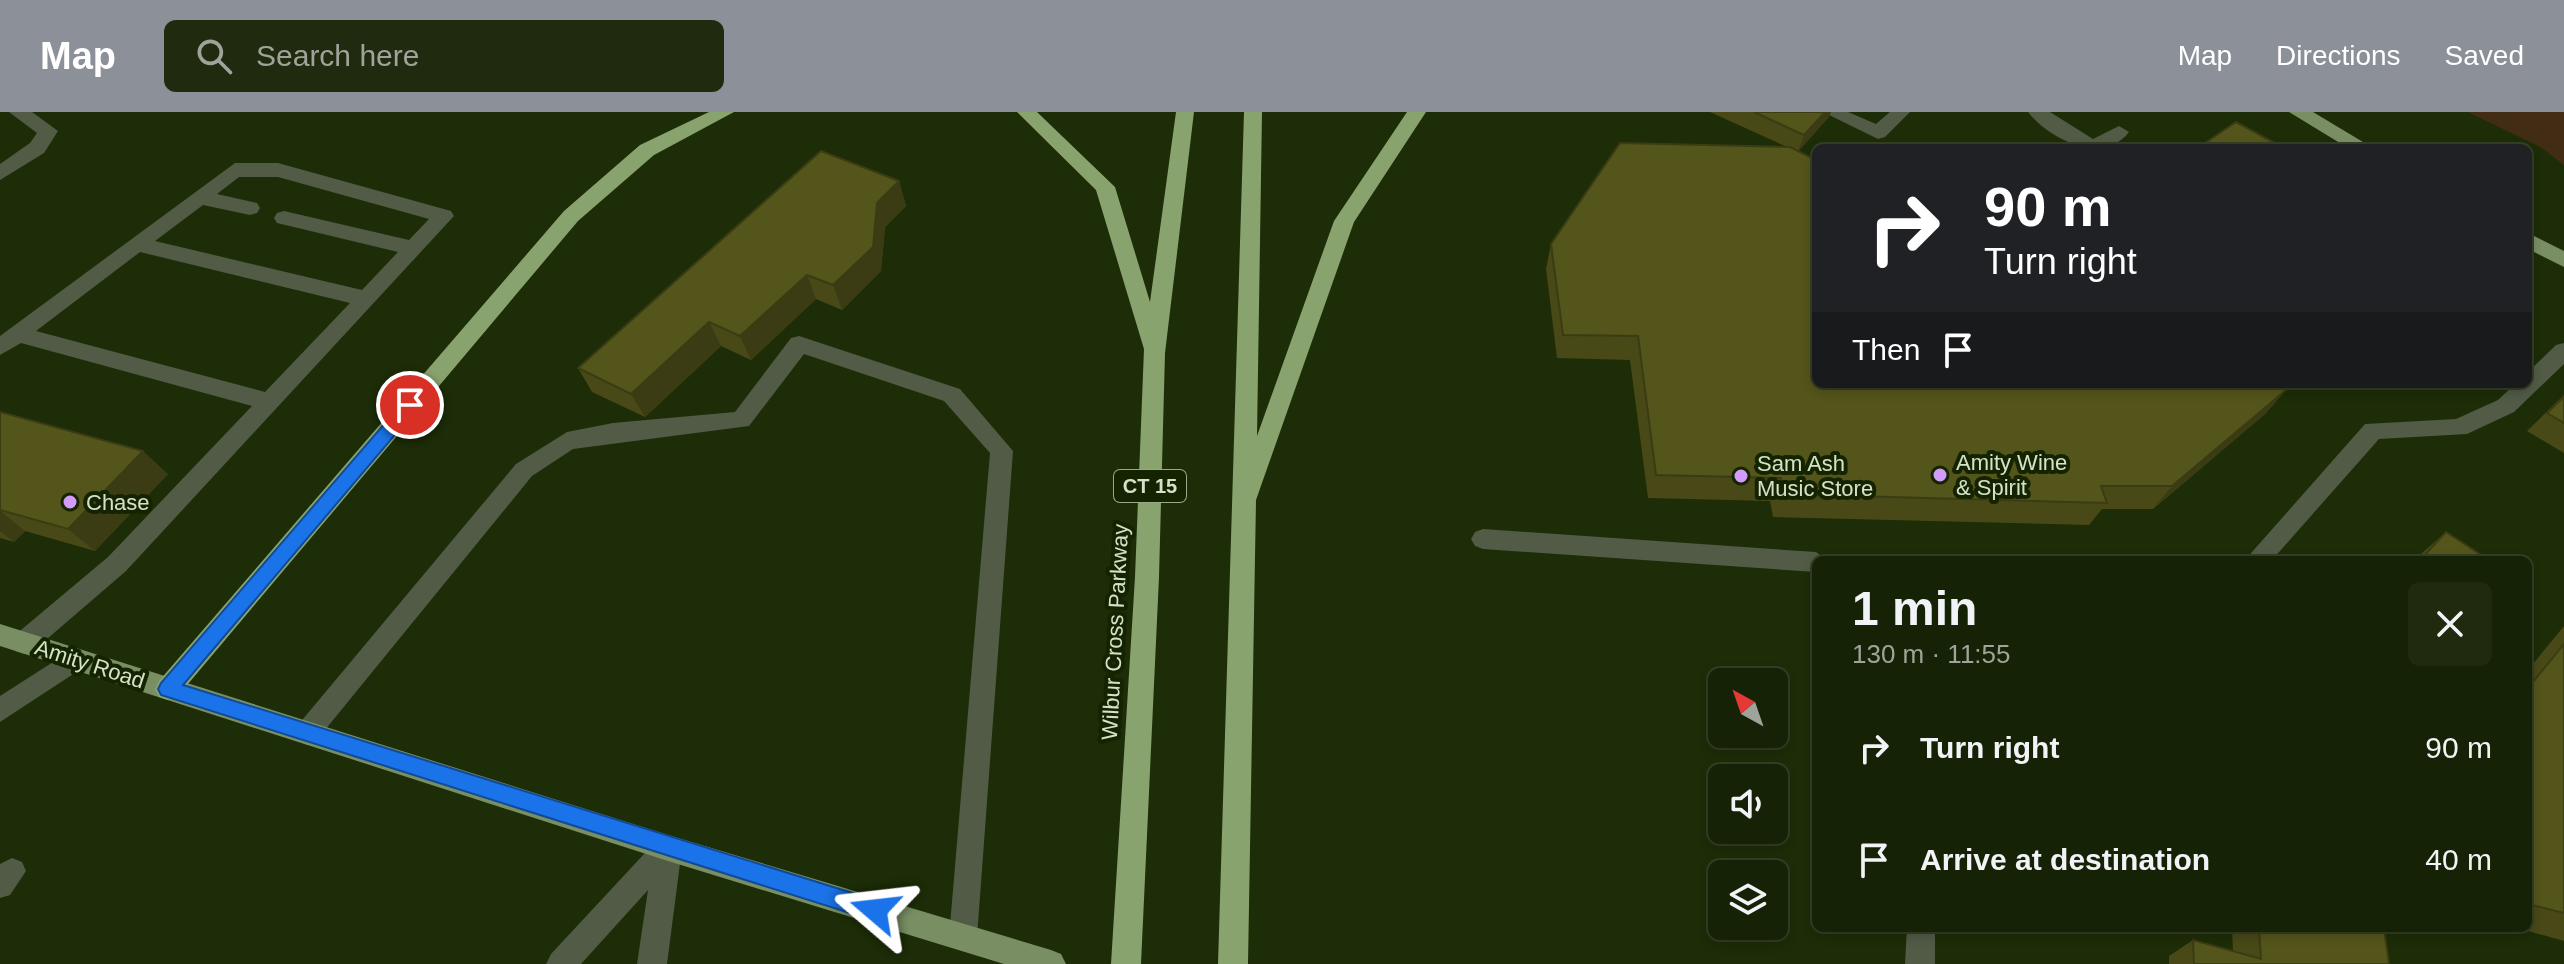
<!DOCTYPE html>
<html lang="en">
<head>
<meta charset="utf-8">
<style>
  :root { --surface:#162205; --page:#1f2a0f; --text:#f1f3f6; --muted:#9ea49a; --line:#353f27; --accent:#8c9099 }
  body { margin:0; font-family:Arial,sans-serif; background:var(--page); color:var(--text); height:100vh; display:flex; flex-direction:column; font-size:30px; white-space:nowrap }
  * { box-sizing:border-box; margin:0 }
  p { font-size:26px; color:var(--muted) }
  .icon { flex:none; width:44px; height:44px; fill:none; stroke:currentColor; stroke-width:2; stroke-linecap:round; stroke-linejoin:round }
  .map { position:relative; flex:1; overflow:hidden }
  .sheet { position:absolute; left:1812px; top:444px; width:720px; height:376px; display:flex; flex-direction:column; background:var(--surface); border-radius:12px; box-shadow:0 4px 12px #0003,0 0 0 2px var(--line) }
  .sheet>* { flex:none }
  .banner { position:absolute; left:1812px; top:32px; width:720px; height:244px; border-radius:12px; box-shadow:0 4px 12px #0003,0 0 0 2px var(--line); background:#202124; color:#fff; overflow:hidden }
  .needle { width:52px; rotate:320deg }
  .controls { position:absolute; left:1708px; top:556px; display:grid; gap:16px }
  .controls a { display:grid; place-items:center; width:80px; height:80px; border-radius:12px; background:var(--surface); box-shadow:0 4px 12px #0003,0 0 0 2px var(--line); font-size:40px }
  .pin { position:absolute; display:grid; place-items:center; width:68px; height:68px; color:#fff; margin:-34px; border:4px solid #fff; border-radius:50%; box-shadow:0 2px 8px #0007 }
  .me { position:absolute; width:88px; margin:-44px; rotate:287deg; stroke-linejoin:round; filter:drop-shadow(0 0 6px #0008) }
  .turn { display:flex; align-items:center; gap:28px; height:168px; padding:0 40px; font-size:36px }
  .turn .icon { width:104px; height:104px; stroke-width:2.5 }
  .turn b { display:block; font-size:56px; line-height:68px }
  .then { display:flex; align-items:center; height:76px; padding:0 40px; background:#0003; gap:16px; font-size:30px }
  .round { display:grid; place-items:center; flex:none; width:84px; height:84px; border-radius:12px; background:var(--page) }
  .head { display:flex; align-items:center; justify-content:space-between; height:136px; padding:0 40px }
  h1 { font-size:48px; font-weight:700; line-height:60px }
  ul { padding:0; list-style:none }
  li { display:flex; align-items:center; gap:24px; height:112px; padding:0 40px }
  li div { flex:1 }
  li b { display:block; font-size:30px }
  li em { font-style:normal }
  header { display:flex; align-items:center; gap:48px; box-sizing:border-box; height:112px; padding:0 40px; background:var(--accent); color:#fff }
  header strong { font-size:38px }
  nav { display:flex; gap:44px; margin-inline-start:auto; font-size:28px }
  .search { width:560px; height:72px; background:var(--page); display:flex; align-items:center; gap:20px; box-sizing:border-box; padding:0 28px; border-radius:12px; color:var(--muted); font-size:30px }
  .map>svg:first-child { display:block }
  .green { fill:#422d14 }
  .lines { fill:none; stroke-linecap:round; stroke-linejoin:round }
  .lane { fill:#515b46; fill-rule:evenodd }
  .street { fill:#515b46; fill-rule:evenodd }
  .primary { fill:#798f63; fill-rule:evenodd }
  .highway { fill:#89a36e; fill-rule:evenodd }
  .wall { fill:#484917 }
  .shaded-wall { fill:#3b3c13 }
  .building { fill:#54551b; stroke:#3b3c13; stroke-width:2 }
  .route { fill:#1a73e8; stroke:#114b97; stroke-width:2 }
  .poi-dot { fill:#d39cfc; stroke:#142300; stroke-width:3 }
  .labels { text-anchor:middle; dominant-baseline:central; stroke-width:8; stroke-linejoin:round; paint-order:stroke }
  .shield { fill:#142300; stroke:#9aa98b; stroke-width:2 }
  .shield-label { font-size:20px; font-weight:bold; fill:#d4e2c7 }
  .poi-label { font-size:22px; fill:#d4e2c7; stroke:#142300; text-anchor:start }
  .street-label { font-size:22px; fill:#d4e2c7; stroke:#142300 }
</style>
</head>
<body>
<header>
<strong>Map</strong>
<div class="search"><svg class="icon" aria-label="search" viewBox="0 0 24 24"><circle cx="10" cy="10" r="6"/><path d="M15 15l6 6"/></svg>Search here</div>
<nav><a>Map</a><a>Directions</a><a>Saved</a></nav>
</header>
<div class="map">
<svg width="2564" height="852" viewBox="0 0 2564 852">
  <rect width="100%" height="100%" fill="#1d2d07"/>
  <path class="green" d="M 2468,0 L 2564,0 L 2564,53 L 2542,36 Z"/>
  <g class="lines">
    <g class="lane">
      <path d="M 9,0 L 32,0 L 58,19 L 44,41 L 0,68 L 0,52 L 30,31 L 37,21 Z"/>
      <path d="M 1823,0 L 1848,0 L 1876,12 L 1890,0 L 1910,0 L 1885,25 L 1878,27 Z"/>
      <path d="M 2028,0 L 2050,0 L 2093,27 L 2119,14 L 2129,20 C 2103,54 2049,27 2028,0 Z"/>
      <path d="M 235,51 L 278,51 L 451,99 L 454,104 L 126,459 L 33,539 L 24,542 L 15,539 L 11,531 L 15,523 L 108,445 L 252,294 L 21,231 L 0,243 L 0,224 ZM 239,65 L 278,65 L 429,107 L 409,128 L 284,99 L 277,101 L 274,106 L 277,111 L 398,140 L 362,178 L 155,129 L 203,93 L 250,103 L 257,101 L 260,96 L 257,91 L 217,82 ZM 140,140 L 350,191 L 265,280 L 36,219 Z"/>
      <path d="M 799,224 L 960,277 L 1013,339 L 977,825 L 973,835 L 963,839 L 953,835 L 949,825 L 990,341 L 944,289 L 804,242 L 749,314 L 573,337 L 532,364 L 316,629 L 307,633 L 298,629 L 294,621 L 298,613 L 516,352 L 567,320 L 613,311 L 735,300 L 791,226 Z"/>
      <path d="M 2564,231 L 2564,252 L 2514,300 L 2467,322 L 2379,327 L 2272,448 L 2245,448 L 2365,312 L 2456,307 L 2498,288 L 2515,272 L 2528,272 L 2528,260 L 2556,233 Z"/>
      <path d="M 1483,417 L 1816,440 L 1827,448 L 1816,448 L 1816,460 L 1483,437 L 1475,434 L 1471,427 L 1475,420 Z"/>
      <path d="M 75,536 L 84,539 L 88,547 L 84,555 L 0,610 L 0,584 Z"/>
      <path d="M 12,746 L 22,750 L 26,759 L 10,783 L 0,786 L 0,752 Z"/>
      <path d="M 1907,816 L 1935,816 L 1935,852 L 1905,852 Z"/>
    </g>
    <path class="street" d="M 668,723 L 678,727 L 682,736 L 667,852 L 637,852 L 648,778 L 581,852 L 546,852 L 551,842 L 658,727 Z"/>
    <g class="primary">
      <path d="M 2289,0 L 2313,0 L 2373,36 L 2348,36 Z"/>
      <path d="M 2528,121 L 2564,139 L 2564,155 L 2528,137 Z"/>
      <path d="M 0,512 L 668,723 L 1051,838 L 1061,842 L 1066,852 L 1004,852 L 668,749 L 0,534 Z"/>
    </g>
    <g class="highway">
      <path d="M 709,0 L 734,0 L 654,43 L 578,109 L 177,585 L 168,588 L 159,585 L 155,577 L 159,569 L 564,99 L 640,33 Z"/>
      <path d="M 1017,0 L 1037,0 L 1115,75 L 1150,190 L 1176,0 L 1194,0 L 1165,241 L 1159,465 L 1141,852 L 1111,852 L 1135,465 L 1144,237 L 1096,78 Z"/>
      <path d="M 1244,0 L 1262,0 L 1257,324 L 1334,109 L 1407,0 L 1426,0 L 1354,110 L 1256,388 L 1248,852 L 1218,852 Z"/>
    </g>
  </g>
  <g class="wall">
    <path d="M 1710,0 L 1831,0 L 1828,6 L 1798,39 L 2286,278 L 2265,302 L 2153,397 L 2102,397 L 2089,413 L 1773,405 L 1770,389 L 1648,386 L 1630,248 L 1557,246 L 1546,157 L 1551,132 L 1787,35 Z"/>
    <path d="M 899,69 L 906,94 L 885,115 L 881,159 L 842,198 L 816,187 L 751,248 L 721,234 L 645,305 L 592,280 L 578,256 Z"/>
    <path d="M 2564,283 L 2564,341 L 2527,319 Z"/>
    <path d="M 0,300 L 168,362 L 95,439 L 25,419 L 14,430 L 0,426 Z"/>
    <path d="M 2446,420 L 2489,448 L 2414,448 Z"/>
    <path d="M 2564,514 L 2564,829 L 2517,816 L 2528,816 L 2528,558 Z"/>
    <path d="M 2232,816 L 2384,816 L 2389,852 L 2169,852 L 2169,844 L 2193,828 L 2233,840 Z"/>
  </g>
  <g class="shaded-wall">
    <path d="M 1825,0 L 1831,0 L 1828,6 L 1798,40 L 1804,23 Z"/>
    <path d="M 899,69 L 906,94 L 885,115 L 881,159 L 842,198 L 833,173 L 877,91 Z"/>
    <path d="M 807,163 L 816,187 L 751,248 L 740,224 Z"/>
    <path d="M 709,210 L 721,234 L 645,305 L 631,282 Z"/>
    <path d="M 2286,278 L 2265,302 L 2153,397 L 2172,374 Z"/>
    <path d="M 143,339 L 168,362 L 95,439 L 68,417 Z"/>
    <path d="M 0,399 L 25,419 L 14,430 L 0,419 Z"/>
  </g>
  <g class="building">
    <path d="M 1754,0 L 1825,0 L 1804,23 Z"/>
    <path d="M 2236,10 L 2284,36 L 2198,36 Z"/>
    <path d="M 1620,31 L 1790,35 L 1816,48 L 1816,272 L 2276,272 L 2286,278 L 2172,374 L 2101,374 L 2107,391 L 1784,382 L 1781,366 L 1656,363 L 1638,224 L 1563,223 L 1551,132 Z"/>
    <path d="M 821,39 L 899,69 L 877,91 L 873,135 L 833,173 L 807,163 L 740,224 L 709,210 L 631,282 L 578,256 Z"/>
    <path d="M 2564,285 L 2564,311 L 2547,301 Z"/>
    <path d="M 0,300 L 143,339 L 68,417 L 0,398 Z"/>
    <path d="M 2446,420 L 2489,448 L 2420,448 Z"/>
    <path d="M 2564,532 L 2564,801 L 2528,792 L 2528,576 Z"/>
    <path d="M 2259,816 L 2384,816 L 2389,852 L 2194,852 L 2193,828 L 2261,847 Z"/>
  </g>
  <path class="route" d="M 410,287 L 416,289 L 416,298 L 183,573 L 875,788 L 882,791 L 885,798 L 882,806 L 875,809 L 161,583 L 158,577 L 161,571 L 404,289 Z"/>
  <g class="poi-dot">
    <circle cx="1940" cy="363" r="8"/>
    <circle cx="1741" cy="364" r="8"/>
    <circle cx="70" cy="390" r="8"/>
  </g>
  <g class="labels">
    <rect class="shield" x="1114" y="358" width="72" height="32" rx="6"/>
    <g class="shield-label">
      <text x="1150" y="374">CT 15</text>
    </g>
    <g class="poi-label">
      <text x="1956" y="350">Amity Wine<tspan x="1956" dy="25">&amp; Spirit</tspan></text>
      <text x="1757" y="351">Sam Ash<tspan x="1757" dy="25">Music Store</tspan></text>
      <text x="86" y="390">Chase</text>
    </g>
    <g class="street-label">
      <text transform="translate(1115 520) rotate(-87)">Wilbur Cross Parkway</text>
      <text transform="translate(90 552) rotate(18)">Amity Road</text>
    </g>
  </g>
</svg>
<div class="controls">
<a><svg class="needle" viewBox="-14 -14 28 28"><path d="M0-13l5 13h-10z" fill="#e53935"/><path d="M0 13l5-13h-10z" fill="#9ea49a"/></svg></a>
<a><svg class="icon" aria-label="sound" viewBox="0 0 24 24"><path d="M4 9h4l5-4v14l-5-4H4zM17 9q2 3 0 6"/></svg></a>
<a><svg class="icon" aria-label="layers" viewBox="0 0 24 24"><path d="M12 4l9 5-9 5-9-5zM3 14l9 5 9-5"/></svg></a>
</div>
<div class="pin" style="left:410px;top:293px;background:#d93025"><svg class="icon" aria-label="arrive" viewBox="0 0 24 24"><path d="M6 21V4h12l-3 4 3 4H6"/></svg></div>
<svg class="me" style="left:875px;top:798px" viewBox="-20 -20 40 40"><path d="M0-17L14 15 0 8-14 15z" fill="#1a73e8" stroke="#fff" stroke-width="4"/></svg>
<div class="banner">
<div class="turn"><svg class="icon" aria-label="right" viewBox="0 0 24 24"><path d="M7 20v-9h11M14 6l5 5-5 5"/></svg><div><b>90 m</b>Turn right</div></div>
<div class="then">Then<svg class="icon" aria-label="arrive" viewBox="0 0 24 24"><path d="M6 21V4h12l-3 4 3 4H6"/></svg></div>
</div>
<section class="sheet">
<div class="head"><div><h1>1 min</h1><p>130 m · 11:55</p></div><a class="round"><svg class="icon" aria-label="close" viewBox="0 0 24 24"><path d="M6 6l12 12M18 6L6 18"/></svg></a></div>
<ul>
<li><svg class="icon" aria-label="right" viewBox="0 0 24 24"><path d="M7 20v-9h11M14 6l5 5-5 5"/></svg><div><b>Turn right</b></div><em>90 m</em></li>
<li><svg class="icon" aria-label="arrive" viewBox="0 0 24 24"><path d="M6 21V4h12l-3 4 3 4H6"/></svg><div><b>Arrive at destination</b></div><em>40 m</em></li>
</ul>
</section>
</div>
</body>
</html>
